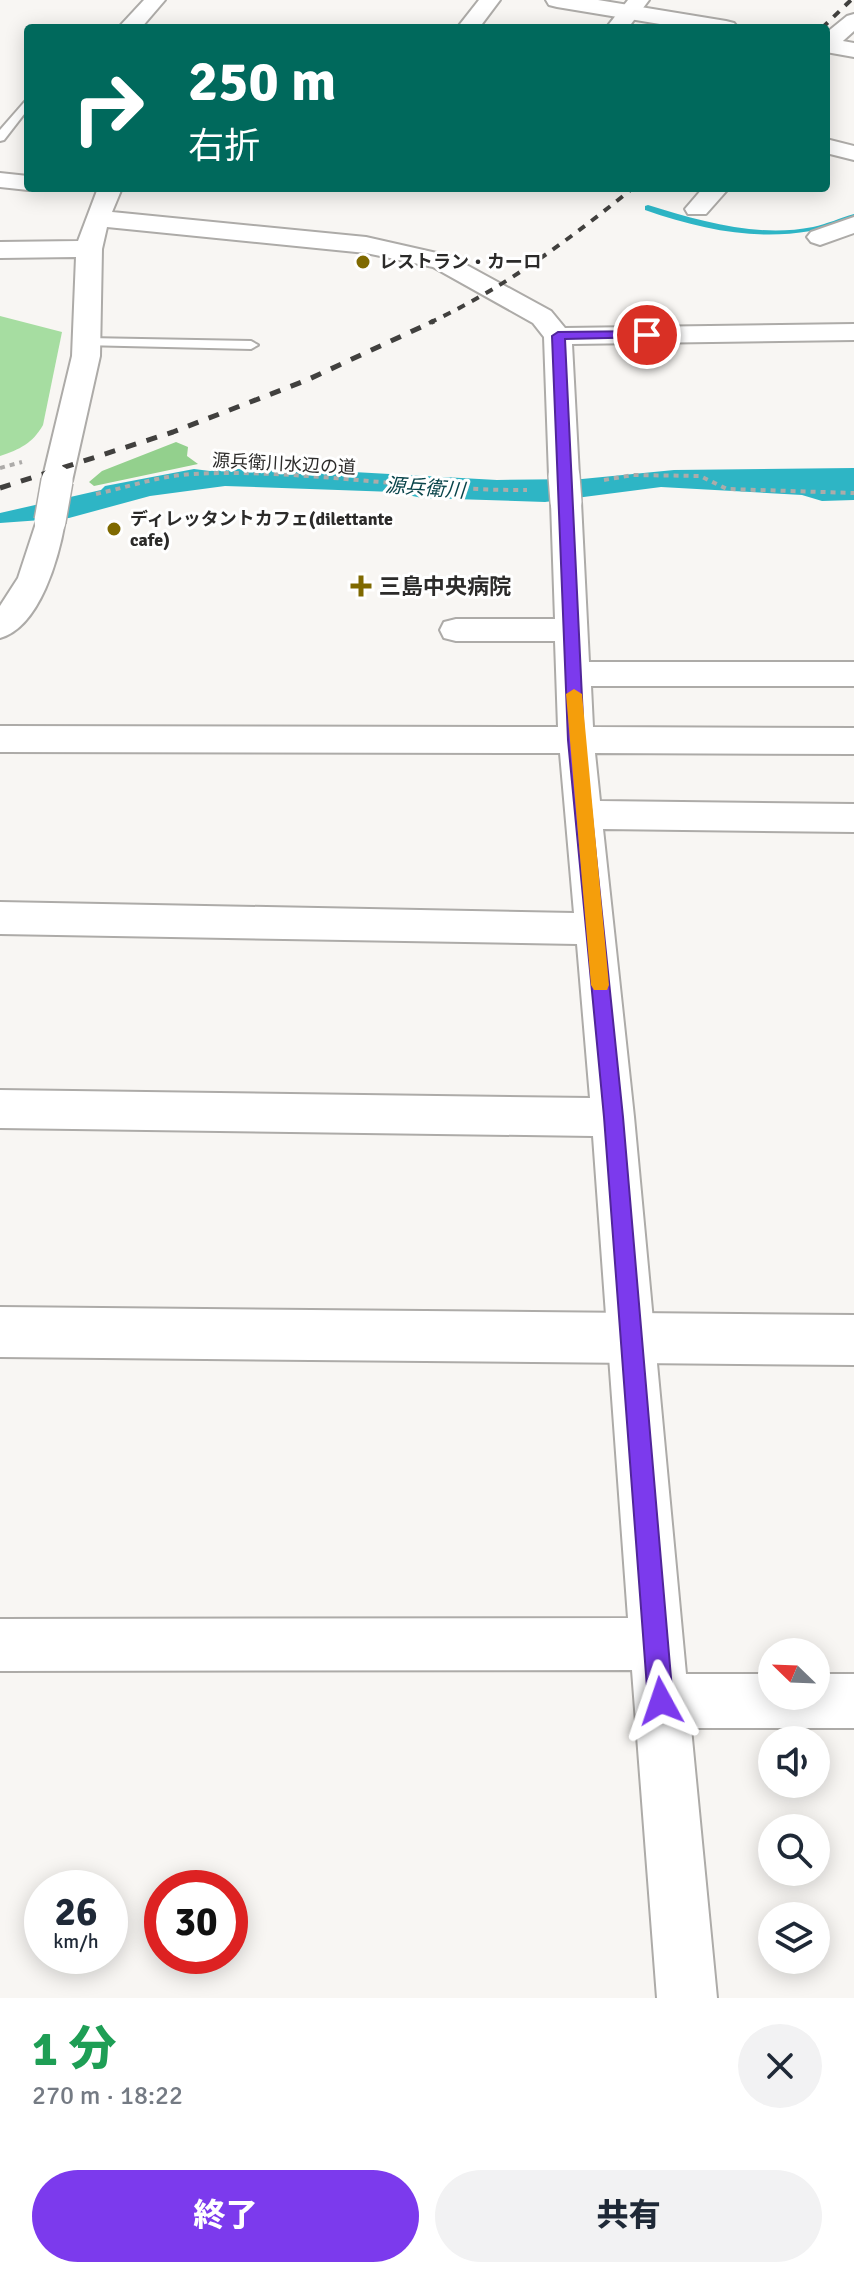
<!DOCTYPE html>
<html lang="ja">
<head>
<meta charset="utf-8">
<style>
  :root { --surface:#fff; --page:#f2f2f3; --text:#1f2937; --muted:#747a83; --accent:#7c3aed }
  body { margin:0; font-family:Signika,"Noto Sans JP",sans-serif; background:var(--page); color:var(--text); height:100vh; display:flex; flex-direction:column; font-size:30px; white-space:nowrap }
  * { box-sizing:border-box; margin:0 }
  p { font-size:26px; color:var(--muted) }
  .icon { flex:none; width:44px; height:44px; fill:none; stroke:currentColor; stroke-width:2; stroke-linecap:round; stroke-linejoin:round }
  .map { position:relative; height:1998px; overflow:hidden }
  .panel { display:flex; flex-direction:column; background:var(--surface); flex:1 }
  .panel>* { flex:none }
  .hud { position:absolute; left:24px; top:24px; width:806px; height:168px; border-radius:8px; box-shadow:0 4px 20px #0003; background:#00695c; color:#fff; overflow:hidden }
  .needle { width:52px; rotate:293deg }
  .controls { position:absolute; left:758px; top:1638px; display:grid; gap:16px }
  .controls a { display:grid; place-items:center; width:72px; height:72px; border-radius:50%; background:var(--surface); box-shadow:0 4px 20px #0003; font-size:40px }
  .speed { position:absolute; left:24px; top:1870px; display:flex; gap:16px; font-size:40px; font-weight:700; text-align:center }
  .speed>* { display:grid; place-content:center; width:104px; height:104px; border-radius:50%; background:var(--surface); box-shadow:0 4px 20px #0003; line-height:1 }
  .speed small { font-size:20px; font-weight:400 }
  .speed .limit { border:12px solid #d22; background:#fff; color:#111 }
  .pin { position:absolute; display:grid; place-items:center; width:68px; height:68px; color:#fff; margin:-34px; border:4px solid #fff; border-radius:50%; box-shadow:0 2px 8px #0007 }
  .me { position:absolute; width:88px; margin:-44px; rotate:355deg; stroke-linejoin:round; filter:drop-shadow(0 0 6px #0008) }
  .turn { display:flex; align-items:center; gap:28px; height:168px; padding:0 32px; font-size:36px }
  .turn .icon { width:104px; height:104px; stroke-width:2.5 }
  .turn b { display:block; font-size:56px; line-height:68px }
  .round { display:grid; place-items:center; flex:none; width:84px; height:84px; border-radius:42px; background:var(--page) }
  .headline { display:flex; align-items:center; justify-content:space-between; height:136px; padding:0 32px }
  h1 { font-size:48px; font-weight:800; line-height:60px; color:#1e9e55 }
  .button { display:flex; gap:16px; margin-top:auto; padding:16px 32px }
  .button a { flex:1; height:92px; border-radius:48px; background:var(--accent); color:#fff; font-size:32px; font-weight:800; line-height:92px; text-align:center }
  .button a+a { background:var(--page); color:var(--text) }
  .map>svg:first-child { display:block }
  .green { fill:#a6dda1 }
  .forest { fill:#93d08d }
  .water { fill:#2eb5c5 }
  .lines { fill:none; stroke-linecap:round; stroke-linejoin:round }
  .stream { fill:#2eb5c5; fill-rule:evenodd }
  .lane-casing { stroke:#adaba8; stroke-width:4 }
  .street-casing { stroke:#adaba8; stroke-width:4 }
  .secondary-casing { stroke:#adaba8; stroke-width:4 }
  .primary-casing { stroke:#adaba8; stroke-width:4 }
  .path { stroke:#adaba9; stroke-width:4; stroke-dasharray:5 5; stroke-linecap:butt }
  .lane { fill:#fff; fill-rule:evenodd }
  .street { fill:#fff; fill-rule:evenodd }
  .secondary { fill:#fff; fill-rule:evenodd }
  .primary { fill:#fff; fill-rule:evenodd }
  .rail-far1 { stroke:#41403e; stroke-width:4; stroke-dasharray:8 8; stroke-linecap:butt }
  .rail { stroke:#41403e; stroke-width:5; stroke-dasharray:11 11; stroke-linecap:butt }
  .street-bridge-casing { stroke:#adaba8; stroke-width:34; stroke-linecap:butt }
  .street-bridge { stroke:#fff; stroke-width:31 }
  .route { fill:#7c3aed; stroke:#51269a; stroke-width:2 }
  .slow { fill:#f59e0b }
  .poi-dot { fill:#7f6900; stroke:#fff; stroke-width:3 }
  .labels { text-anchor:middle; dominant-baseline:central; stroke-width:6; stroke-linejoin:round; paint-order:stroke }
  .far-poi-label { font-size:18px; font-weight:bold; fill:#2c2b2a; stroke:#fff; text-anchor:start }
  .far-street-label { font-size:18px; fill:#2c2b2a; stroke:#fff }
  .far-water-label { font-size:20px; font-style:italic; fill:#0a454b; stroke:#fff }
  .poi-label { font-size:22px; font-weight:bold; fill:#2c2b2a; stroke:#fff; text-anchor:start }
</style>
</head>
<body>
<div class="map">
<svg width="854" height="1998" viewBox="0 0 854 1998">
  <rect width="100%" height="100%" fill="#f8f6f3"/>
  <path class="green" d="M 0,316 L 62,332 L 43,425 C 32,444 20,449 0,456 Z"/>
  <path class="forest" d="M 176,442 L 188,447 L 187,456 L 198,464 L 94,486 L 89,482 L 102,471 Z"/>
  <path class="water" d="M 264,467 L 497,480 L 582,479 L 674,470 L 854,468 L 854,500 L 822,501 L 802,495 L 661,487 L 545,502 L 422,498 L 394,492 L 225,486 L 150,496 L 69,518 L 0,523 L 0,513 L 101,490 L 105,486 L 194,469 L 210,471 Z"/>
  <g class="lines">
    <path class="stream" d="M 648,205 C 700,221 757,238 813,227 C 827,224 840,218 854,214 L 854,220 C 781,245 717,235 645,210 L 645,206 Z"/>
    <g class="lane-casing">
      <g id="lane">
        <path d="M 28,98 L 28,109 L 4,140 L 0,141 L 0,130 Z"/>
        <path d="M 87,338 L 251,341 L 258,345 L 251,349 L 82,345 L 80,342 Z"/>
      </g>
    </g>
    <g class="street-casing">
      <g id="street">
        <path d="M 144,0 L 165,0 L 141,28 L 118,28 Z"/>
        <path d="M 479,0 L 500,0 L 479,28 L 457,28 Z"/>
        <path d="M 628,0 L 649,0 L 628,28 L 606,28 Z"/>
        <path d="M 854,14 L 854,31 L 834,49 L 826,50 L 826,33 L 847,16 Z"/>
        <path d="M 826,139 L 854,146 L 854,160 L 826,153 Z"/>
        <path d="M 0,173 L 28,176 L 28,188 L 37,188 L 28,190 L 0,187 Z"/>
        <path d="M 98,188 L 122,188 L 112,212 L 366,237 L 450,256 L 551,311 L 565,328 L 854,324 L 854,340 L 572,344 L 579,476 L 575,483 L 564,485 L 553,483 L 549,476 L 544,337 L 533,323 L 433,267 L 366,253 L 107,227 L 102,249 L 100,356 L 72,481 L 68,488 L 57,491 L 46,488 L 42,481 L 72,356 L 76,257 L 0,258 L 0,242 L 78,241 Z"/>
        <path d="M 703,188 L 729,188 L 706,214 L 688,214 L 685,209 Z"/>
        <path d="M 854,217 L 854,233 L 820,245 L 811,242 L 807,237 L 811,232 Z"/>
        <path d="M 566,492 L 577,495 L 581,502 L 589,662 L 854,662 L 854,686 L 591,686 L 593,727 L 854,728 L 854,754 L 595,753 L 600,801 L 854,804 L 854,832 L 603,829 L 634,1117 L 686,1674 L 772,1674 L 772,1696 L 816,1696 L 816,1674 L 854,1674 L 854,1728 L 691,1728 L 717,1998 L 657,1998 L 632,1670 L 0,1671 L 0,1619 L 628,1618 L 593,1136 L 0,1128 L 0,1090 L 590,1098 L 577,944 L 0,934 L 0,902 L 574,913 L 560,753 L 0,752 L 0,726 L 558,727 L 555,641 L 456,641 L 444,638 L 440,630 L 444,622 L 456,619 L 555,619 L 551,502 L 555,495 Z"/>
        <path d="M 50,511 L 61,514 L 65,521 C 59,557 40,627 0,638 L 0,606 L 18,578 L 39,514 Z"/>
      </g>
    </g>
    <g class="secondary-casing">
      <path id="secondary" d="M 0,1307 L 854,1315 L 854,1365 L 0,1357 Z"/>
    </g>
    <g class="primary-casing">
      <g id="primary">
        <path d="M 546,0 L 598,0 L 726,21 L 734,23 L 738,28 L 684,28 L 557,7 L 549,5 Z"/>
        <path d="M 826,38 L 854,43 L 854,57 L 826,52 Z"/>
      </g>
    </g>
    <g class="path">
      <path d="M 0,468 L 22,462"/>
      <path d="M 604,480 L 633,475 L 700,476 L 727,489 L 854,493"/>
      <path d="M 96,494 C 128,487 159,476 192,474 C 303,468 415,491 527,490"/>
    </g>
    <use href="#lane" class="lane"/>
    <use href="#street" class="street"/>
    <use href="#secondary" class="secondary"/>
    <use href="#primary" class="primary"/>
    <g class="rail-far1">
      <path d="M 822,28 L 851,0"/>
      <path d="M 429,323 C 503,289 570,239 633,188"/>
    </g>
    <path class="rail" d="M 0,488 L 173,432 L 307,380 L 434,321"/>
    <g class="street-bridge-casing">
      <g id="street-bridge">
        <path d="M 564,476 L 566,502"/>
        <path d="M 50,521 L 57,481"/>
      </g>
    </g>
    <use href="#street-bridge" class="street-bridge"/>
  </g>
  <path class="route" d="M 647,331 L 653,335 L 651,337 L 565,339 L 584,740 L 623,1117 L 673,1701 L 669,1709 L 661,1713 L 652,1709 L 648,1701 L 604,1117 L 568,740 L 552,336 L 558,332 Z"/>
  <path class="slow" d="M 574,689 L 582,694 L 609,985 L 607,990 L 594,990 L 591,985 L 566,694 Z"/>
  <g class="poi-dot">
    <circle cx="363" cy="262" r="8"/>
    <circle cx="114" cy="529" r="8"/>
    <path d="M357 574h8v8h8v8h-8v8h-8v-8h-8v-8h8z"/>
  </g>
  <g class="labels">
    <g class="far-poi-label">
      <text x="379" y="262">レストラン・カーロ</text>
      <text x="130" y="519">ディレッタントカフェ(dilettante<tspan x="130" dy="21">cafe)</tspan></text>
    </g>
    <g class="far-street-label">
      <text transform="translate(284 464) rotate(3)">源兵衛川水辺の道</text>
    </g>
    <g class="far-water-label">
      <text transform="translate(425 488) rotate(4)">源兵衛川</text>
    </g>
    <g class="poi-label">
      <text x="379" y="586">三島中央病院</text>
    </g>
  </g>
</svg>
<div class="controls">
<a><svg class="needle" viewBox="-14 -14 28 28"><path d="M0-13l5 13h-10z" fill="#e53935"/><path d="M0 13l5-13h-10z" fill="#747a83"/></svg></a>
<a><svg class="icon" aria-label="sound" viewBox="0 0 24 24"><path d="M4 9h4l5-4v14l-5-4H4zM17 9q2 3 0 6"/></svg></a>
<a><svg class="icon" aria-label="search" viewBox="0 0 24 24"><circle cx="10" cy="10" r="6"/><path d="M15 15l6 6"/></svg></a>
<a><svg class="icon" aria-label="layers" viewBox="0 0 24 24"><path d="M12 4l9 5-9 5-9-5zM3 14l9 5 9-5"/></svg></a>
</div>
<div class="speed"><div>26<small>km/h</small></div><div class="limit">30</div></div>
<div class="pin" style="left:647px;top:335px;background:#d93025"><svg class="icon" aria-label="arrive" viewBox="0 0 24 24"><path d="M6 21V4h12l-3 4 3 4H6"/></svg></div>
<svg class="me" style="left:661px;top:1701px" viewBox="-20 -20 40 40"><path d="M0-17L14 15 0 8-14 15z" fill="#7c3aed" stroke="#fff" stroke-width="4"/></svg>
<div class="hud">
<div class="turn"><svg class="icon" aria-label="right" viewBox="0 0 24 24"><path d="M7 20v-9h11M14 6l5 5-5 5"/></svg><div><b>250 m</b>右折</div></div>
</div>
</div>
<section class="panel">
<div class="headline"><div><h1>1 分</h1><p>270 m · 18:22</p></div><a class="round"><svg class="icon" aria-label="close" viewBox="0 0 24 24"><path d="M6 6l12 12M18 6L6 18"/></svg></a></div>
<div class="button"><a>終了</a><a>共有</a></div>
</section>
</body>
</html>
